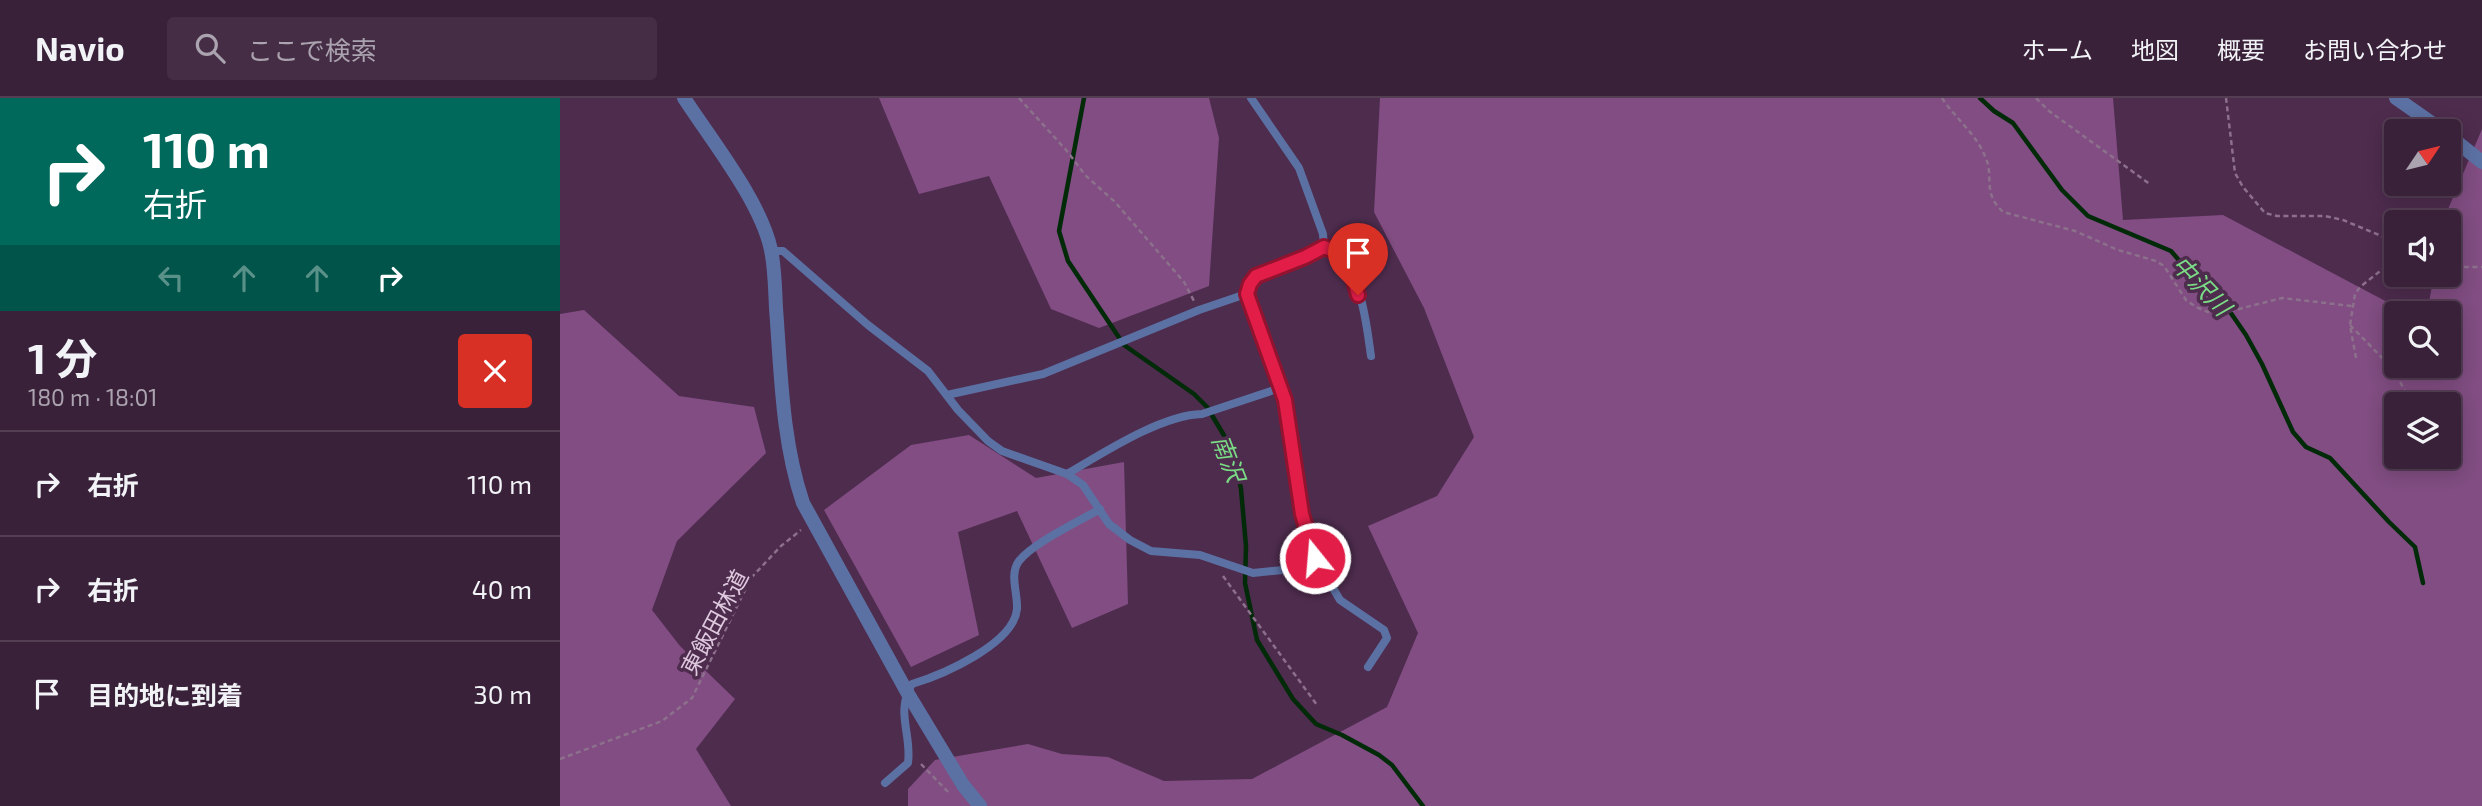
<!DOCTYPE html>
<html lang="ja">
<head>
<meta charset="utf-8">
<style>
  :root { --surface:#3a213a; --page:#452e45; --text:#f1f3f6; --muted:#aba3af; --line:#543e54 }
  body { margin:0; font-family:"Exo 2","Noto Sans JP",sans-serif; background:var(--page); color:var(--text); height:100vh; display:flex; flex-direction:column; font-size:26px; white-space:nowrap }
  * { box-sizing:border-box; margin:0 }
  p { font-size:23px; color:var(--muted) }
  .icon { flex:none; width:38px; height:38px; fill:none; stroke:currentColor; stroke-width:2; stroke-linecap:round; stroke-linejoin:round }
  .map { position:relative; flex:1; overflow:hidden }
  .drawer { display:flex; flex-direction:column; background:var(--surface); width:560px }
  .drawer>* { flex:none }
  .hud { background:#00695c; color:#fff; overflow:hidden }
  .needle { width:46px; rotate:55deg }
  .controls { position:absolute; left:1824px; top:21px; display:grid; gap:14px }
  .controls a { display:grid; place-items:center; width:77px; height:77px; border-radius:7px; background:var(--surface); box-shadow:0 4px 18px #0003,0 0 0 2px var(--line); font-size:35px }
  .pin { position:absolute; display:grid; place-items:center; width:60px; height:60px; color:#fff; margin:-72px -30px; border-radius:50% 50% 50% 0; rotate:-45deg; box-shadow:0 0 7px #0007 }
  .pin .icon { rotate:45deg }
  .me { position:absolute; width:77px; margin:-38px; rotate:343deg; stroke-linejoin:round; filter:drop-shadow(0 0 5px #0008) }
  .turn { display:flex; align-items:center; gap:24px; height:147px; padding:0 28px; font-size:32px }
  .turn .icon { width:91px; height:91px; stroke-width:2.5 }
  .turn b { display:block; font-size:49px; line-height:60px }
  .lanes { display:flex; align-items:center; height:66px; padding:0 28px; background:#0003; justify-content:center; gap:35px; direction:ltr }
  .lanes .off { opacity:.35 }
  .round { display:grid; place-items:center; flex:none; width:74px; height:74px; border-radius:7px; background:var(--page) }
  .overview { display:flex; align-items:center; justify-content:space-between; height:119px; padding:0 28px }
  h1 { font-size:42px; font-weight:700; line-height:52px }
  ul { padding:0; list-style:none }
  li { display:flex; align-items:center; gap:21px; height:105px; padding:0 28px; border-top:2px solid var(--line) }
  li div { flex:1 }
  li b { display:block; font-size:26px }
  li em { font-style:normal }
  header { display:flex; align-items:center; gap:42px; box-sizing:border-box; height:98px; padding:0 35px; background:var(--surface); border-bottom:2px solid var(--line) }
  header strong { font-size:33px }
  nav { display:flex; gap:38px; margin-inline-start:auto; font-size:24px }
  .search { width:490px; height:63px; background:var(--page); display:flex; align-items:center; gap:18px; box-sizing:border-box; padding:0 24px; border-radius:7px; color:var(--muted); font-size:26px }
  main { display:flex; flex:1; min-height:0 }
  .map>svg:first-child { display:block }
  .green { fill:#814d82; fill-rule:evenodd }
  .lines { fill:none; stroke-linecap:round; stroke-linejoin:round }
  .stream { stroke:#012a09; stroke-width:4.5 }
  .path { stroke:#8c708c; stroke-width:2.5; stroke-dasharray:5 3.5; stroke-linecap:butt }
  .service { stroke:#5c71a3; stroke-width:8 }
  .minor { stroke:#5c71a3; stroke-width:14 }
  .route-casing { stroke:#92132f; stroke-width:18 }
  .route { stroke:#e11d48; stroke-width:12 }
  .labels { text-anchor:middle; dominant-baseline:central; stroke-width:7; stroke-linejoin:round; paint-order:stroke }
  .street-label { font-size:23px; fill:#dec9de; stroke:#4e2c4e }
  .water-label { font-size:24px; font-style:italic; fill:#7adc85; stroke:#4e2c4e }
</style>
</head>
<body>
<header>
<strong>Navio</strong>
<div class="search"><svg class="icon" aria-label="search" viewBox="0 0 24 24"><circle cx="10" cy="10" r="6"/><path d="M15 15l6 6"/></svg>ここで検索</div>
<nav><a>ホーム</a><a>地図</a><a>概要</a><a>お問い合わせ</a></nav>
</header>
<main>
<section class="drawer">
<div class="hud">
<div class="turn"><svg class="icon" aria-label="right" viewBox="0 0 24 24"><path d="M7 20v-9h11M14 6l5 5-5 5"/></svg><div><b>110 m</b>右折</div></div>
<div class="lanes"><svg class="icon off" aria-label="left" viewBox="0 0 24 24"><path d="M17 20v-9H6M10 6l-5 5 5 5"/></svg><svg class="icon off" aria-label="ahead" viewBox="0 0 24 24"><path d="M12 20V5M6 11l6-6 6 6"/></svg><svg class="icon off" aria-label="ahead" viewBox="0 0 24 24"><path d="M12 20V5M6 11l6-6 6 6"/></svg><svg class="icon" aria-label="right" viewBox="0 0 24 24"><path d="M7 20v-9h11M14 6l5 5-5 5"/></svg></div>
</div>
<div class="overview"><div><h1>1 分</h1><p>180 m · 18:01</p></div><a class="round" style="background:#d93025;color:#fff"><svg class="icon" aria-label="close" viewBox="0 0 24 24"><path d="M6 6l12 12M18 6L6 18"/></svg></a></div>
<ul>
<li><svg class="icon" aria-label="right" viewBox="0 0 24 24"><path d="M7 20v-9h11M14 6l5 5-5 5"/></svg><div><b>右折</b></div><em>110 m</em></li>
<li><svg class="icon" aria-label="right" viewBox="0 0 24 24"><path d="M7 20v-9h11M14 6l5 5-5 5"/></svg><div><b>右折</b></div><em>40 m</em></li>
<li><svg class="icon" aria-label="arrive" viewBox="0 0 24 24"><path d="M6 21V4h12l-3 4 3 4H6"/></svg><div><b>目的地に到着</b></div><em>30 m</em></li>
</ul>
</section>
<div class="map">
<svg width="1922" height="708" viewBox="0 0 1922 708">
  <rect width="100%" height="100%" fill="#4e2c4e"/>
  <g class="green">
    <path d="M 319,0 L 649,0 L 659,40 L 649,188 L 539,230 L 491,211 L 429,78 L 359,96 Z"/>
    <path d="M 820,0 L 1553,0 L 1563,122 L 1663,117 L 1848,215 L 1836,215 L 1836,268 L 1888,268 L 1888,215 L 1867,215 L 1874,177 L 1888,177 L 1888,124 L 1883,123 L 1922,31 L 1922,708 L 348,708 L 348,691 L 375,662 L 468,646 L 502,656 L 548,659 L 604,683 L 692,681 L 827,609 L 858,535 L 808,428 L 877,398 L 914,339 L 864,210 L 814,114 ZM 1836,306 L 1888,306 L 1888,359 L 1836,359 Z"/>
    <path d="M 24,212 L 119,298 L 194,309 L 206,355 L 117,443 L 92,512 L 120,548 L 175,601 L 136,651 L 171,708 L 0,708 L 0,216 Z"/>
    <path d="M 409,337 L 476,380 L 564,364 L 568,506 L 512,530 L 457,413 L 398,434 L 419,537 L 351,569 L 264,412 L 351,347 Z"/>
  </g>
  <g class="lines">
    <g class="stream">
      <path d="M 524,0 L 499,133 L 508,163 L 564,247 L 634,296 L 647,309 L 665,339 L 674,356 L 681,391 L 686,448 L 685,485 L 697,542 L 733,601 L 756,626 L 782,637 L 819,657 L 832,667 L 863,708"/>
      <path d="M 1420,0 L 1434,13 L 1453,25 L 1502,92 L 1528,118 L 1611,153 L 1647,195 L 1666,208 L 1686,237 L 1702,266 L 1733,334 L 1746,349 L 1770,360 L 1829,424 L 1855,449 L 1863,485"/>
    </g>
    <g class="path">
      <path d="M 459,0 L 507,53 L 525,77 L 555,104 L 624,184 L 634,203"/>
      <path d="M 1382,0 C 1395,20 1416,36 1425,58 C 1435,79 1421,93 1443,114 L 1515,133 L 1558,152 L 1596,163 L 1604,168 L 1626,202 L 1636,209 L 1648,214 L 1663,215 L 1722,200 L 1792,208"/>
      <path d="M 1476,0 L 1489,13 L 1591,87"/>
      <path d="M 1666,0 L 1675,75 L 1683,89 L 1705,115 L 1717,118 L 1765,118 L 1783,122 L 1836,144"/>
      <path d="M 1888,163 L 1903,169 L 1922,169"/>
      <path d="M 1790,227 L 1835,273 L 1851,306"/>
      <path d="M 1796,260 L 1790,227 L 1795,196 L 1800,189 L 1824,170 L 1836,149"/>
      <path d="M 663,478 L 757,607"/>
      <path d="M 0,661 L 102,623 L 132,600 L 191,480 L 221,448 L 241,432"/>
      <path d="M 361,666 L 388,694"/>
    </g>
    <g class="service">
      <path d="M 691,0 L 739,70 L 763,136 L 764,149"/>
      <path d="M 212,153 L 223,153 L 308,227 L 368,273 L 398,312 L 428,343 L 442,353 L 507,376 L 523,387 L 549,426 L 570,442 L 591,453 L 640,457 L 693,475 L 723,472 L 755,460"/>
      <path d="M 387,297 L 483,276 L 639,212 L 686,196"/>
      <path d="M 507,376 C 543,355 601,317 642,316 L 720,290"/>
      <path d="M 808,569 L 827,540 L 824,532 L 780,502 L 755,460 L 742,416 L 725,302 L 686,196 L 696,178 L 745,160 L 764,149 C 801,162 806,224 811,258"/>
      <path d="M 325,685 L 348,665 C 352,636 335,614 352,586 C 382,577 454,546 457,511 C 458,496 449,476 459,463 C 473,445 518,424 540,411"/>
    </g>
    <g class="minor">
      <path d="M 124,0 C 152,43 201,104 211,152 C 215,171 215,191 216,210 C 221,276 222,343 243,405 L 347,594 L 403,687 L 420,708"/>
      <path d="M 1836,0 L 1883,33"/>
      <path d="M 1888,37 L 1922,64"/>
    </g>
  </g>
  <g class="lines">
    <g class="route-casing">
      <path id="route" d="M 755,460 L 742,416 L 725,302 L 687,196 L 690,186 L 696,178 L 745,159 L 764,149 C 788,157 792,175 798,197"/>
    </g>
    <use href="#route" class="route"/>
  </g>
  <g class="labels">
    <g class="street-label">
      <text transform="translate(154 524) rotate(-62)">東飯田林道</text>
    </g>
    <g class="water-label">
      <text transform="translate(1642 187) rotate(46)">中沢川</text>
      <text transform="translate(669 360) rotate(69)">南沢</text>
    </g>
  </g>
</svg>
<div class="controls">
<a><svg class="needle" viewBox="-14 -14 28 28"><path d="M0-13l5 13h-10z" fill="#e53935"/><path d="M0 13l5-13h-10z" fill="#aba3af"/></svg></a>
<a><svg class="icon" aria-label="sound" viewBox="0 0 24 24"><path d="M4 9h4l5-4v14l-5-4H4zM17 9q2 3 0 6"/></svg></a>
<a><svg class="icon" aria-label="search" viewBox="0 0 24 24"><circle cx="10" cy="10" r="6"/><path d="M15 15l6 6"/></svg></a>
<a><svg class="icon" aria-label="layers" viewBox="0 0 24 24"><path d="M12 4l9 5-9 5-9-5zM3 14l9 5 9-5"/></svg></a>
</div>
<div class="pin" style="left:798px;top:197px;background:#d93025"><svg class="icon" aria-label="arrive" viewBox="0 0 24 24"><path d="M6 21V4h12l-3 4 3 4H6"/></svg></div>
<svg class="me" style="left:755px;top:460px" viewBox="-20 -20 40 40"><circle r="17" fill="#e11d48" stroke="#fff" stroke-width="3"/><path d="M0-11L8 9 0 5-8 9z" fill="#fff"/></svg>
</div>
</main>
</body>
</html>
